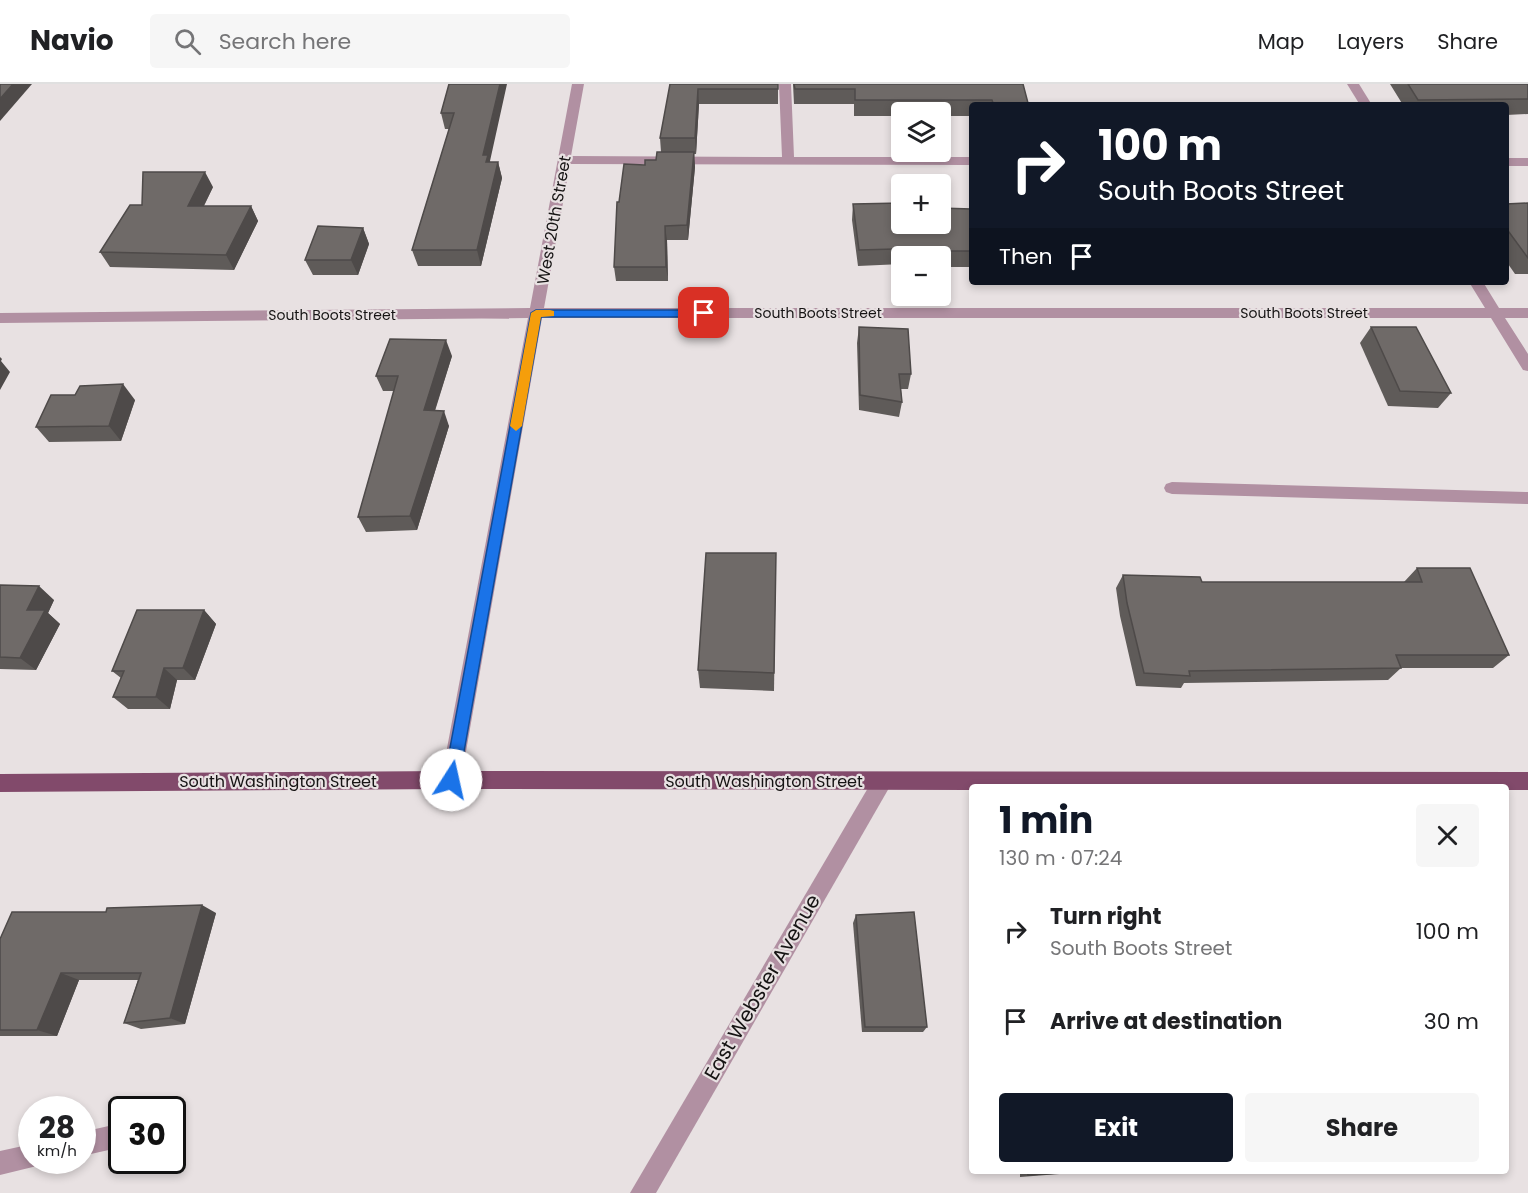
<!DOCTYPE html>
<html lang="en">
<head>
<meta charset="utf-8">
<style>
  :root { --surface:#fff; --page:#f6f6f6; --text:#202124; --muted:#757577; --line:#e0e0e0; --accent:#111827 }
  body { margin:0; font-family:Poppins,sans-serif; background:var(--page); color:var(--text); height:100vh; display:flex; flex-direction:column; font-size:22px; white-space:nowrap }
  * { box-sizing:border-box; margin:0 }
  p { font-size:20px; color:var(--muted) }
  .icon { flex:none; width:33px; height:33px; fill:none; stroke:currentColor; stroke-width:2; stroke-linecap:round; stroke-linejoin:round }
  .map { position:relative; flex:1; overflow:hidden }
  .side { position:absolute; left:969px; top:700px; width:540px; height:390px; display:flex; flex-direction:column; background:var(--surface); border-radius:6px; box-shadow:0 3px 9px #0003 }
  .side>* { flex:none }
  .top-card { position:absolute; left:969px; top:18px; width:540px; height:183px; border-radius:6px; box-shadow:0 3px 9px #0003; background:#111827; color:#fff; overflow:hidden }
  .tools { position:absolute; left:891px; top:18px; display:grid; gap:12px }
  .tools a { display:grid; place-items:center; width:60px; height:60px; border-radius:6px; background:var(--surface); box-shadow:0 3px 9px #0003; font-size:30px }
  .speed { position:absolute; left:18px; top:1012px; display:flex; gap:12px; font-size:30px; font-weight:700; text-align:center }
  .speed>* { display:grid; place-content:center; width:78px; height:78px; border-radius:50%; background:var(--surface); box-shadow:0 3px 9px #0003; line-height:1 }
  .speed small { font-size:15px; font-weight:400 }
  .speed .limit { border:3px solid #111; border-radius:9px; background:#fff; color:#111 }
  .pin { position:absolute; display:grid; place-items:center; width:51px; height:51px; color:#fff; margin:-26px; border-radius:12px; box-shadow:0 3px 9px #0006 }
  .me { position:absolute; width:66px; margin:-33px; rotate:10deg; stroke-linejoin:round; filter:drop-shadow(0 0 4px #0008) }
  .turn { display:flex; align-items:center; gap:21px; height:126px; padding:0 30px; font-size:27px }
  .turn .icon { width:78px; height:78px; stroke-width:2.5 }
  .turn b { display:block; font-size:42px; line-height:51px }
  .then { display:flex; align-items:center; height:57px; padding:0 30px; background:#0003; gap:12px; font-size:22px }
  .round { display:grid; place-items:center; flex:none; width:63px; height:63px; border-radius:6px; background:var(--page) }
  .summary { display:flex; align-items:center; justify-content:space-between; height:102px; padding:0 30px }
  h1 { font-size:36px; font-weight:700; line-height:45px; color:var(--accent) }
  .button { display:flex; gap:12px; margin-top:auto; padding:12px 30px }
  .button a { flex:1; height:69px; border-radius:6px; background:var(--accent); color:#fff; font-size:24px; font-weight:700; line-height:69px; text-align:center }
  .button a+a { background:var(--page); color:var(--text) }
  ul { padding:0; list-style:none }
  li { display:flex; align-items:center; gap:18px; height:90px; padding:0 30px }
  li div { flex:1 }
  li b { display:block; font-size:22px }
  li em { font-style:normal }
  header { display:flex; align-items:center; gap:36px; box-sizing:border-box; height:84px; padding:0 30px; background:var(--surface); border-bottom:2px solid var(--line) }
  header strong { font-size:28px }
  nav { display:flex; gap:33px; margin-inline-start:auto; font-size:21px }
  .search { width:420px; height:54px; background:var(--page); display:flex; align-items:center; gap:15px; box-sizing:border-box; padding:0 21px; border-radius:6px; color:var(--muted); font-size:22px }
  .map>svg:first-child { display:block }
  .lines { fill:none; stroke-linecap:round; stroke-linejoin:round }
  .minor { fill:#b190a2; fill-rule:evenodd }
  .major { fill:#824a6b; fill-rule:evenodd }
  .wall { fill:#5f5b59 }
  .shaded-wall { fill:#4e4a49 }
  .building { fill:#6f6a68; stroke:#4e4a49; stroke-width:1.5 }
  .route { fill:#1a73e8; stroke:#114b97; stroke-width:1.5 }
  .slow { fill:#f59e0b }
  .labels { text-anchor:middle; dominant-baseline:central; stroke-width:4.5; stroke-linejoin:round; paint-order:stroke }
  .far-street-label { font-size:14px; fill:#161414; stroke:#e8e1e2 }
  .street-label { font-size:16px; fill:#161414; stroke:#e8e1e2 }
  .near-street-label { font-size:20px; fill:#161414; stroke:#e8e1e2 }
</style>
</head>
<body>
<header>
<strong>Navio</strong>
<div class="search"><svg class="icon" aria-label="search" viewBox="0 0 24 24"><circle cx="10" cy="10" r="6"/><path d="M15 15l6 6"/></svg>Search here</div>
<nav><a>Map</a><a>Layers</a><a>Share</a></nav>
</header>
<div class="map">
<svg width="1528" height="1109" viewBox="0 0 1528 1109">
  <rect width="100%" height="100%" fill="#e8e1e2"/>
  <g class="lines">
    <g class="minor">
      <path d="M 572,0 L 584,0 L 571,72 L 782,73 L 779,0 L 791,0 L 794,73 L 972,73 L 972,81 L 570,80 L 544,224 L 1485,224 L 1469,198 L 1483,198 L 1499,224 L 1528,224 L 1528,234 L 1505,234 L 1528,270 L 1528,287 L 1523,286 L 1491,234 L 542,234 L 461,696 L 458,702 L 451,705 L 444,702 L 441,696 L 528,234 L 0,239 L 0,229 L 530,224 Z"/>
      <path d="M 1347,0 L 1359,0 L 1372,21 L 1360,21 Z"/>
      <rect x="1506" y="74" width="22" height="8"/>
      <path d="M 1172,398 L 1528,408 L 1528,420 L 1172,410 L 1166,408 L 1164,404 L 1166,400 Z"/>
      <path d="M 882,689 L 889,692 L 892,698 L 889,704 L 656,1109 L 630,1109 L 875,692 Z"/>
      <path d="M 122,1039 L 122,1063 L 82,1072 L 82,1048 Z"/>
      <path d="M 32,1060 L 32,1077 L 42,1077 L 41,1081 L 0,1091 L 0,1067 Z"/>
    </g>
    <path class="major" d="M 451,687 L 1528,688 L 1528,706 L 1506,706 L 1506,704 L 972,704 L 972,706 L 451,705 L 0,708 L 0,690 Z"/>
  </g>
  <g class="wall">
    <path d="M 449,0 L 490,78 L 498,78 L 502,94 L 481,182 L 418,182 L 412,166 L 449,45 L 445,45 L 441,29 Z"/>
    <path d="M 670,0 L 778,0 L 778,20 L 699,20 L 696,70 L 694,70 L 695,83 L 688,156 L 667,156 L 668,197 L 616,197 L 614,183 L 619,118 L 645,81 L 656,76 L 661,68 L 660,54 Z"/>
    <path d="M 793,0 L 1023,0 L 1028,19 L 1027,21 L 972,21 L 972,32 L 940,32 L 940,28 L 902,28 L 902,32 L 854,32 L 854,20 L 794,20 Z"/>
    <path d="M 1390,0 L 1528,0 L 1528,30 L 1506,31 L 1506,21 L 1403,21 Z"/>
    <path d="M 213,103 L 204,122 L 251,122 L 258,137 L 234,186 L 110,183 L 100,168 L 142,121 Z"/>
    <path d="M 1528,119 L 1528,190 L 1515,190 L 1506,177 L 1506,120 Z"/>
    <path d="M 853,120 L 902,140 L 972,136 L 972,183 L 940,183 L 940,172 L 902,172 L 902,180 L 858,182 L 852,136 Z"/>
    <path d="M 363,144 L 369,160 L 358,191 L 313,191 L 305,176 Z"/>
    <path d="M 859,243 L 911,290 L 908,305 L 901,305 L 902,318 L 899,333 L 859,326 L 857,259 Z"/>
    <path d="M 1371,243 L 1451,309 L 1438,324 L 1388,322 L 1360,259 Z"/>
    <path d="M 452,272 L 435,327 L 449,342 L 417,446 L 366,448 L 358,433 L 394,307 L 383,307 L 376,292 Z"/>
    <path d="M 75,311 L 135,316 L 121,357 L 49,358 L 36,343 Z"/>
    <path d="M 776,469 L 774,607 L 700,604 L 698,586 Z"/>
    <path d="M 1417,484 L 1509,571 L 1493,584 L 1401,584 L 1388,596 L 1184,599 L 1181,604 L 1136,602 L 1120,532 L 1116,504 L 1123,491 L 1202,498 L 1404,498 Z"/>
    <path d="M 0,501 L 54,516 L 48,529 L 60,540 L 36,586 L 0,585 Z"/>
    <path d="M 204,526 L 216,540 L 195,596 L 177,596 L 170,625 L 128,625 L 113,613 L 121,594 L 112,587 Z"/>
    <path d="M 216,829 L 185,940 L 141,945 L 124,939 L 138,896 L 79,896 L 57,952 L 0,952 L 0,855 Z"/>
    <path d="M 856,831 L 927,943 L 923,948 L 862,948 L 853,839 Z"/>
    <path d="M 1020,1088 L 1086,1088 L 1020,1093 Z"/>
  </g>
  <g class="shaded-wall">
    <path d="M 13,0 L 32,0 L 0,37 L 0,15 Z"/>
    <path d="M 500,0 L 507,0 L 490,77 L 492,87 L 490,94 L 483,71 Z"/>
    <path d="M 698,5 L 699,20 L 696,70 L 695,54 Z"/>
    <path d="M 694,68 L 695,83 L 688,156 L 687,141 Z"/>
    <path d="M 498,78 L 502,94 L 481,182 L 477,166 Z"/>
    <path d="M 205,88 L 213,103 L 196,137 L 188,122 Z"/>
    <path d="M 251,122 L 258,137 L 234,186 L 226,171 Z"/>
    <path d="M 665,142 L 667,156 L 668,197 L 666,183 Z"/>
    <path d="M 363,144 L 369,160 L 358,191 L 351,176 Z"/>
    <path d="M 446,256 L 452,272 L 430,341 L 424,326 Z"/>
    <path d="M 0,273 L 2,275 L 1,277 L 10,288 L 0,306 Z"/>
    <path d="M 123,300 L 135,316 L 121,357 L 109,342 Z"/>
    <path d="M 444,327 L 449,342 L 417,446 L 410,432 Z"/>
    <path d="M 39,502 L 54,516 L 48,529 L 60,540 L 36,586 L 20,574 L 27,526 Z"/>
    <path d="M 204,526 L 216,540 L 195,596 L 183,584 Z"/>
    <path d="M 164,584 L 177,596 L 170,625 L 156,613 Z"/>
    <path d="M 202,821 L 216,829 L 185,940 L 170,934 Z"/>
    <path d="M 61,889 L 79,896 L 57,952 L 37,946 Z"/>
  </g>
  <g class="building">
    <path d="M 0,0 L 13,0 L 0,15 Z"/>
    <path d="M 449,0 L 500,0 L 483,71 L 488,71 L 486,78 L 498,78 L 477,166 L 412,166 L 454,29 L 441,29 Z"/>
    <path d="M 670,0 L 778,0 L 778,5 L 698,5 L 695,54 L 660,54 Z"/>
    <path d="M 794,0 L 1023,0 L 1028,19 L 993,19 L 992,16 L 855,16 L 855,5 L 795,5 Z"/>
    <path d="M 1408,0 L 1528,0 L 1528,15 L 1418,16 Z"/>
    <path d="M 657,68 L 694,68 L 687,141 L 665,142 L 666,183 L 614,183 L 617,118 L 619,118 L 624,80 L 645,81 L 645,76 L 656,76 Z"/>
    <path d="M 143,88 L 205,88 L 188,122 L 251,122 L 226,171 L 100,168 L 130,121 L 142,121 Z"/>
    <path d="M 902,119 L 902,140 L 940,140 L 940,124 L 971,125 L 972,136 L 972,167 L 932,167 L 931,164 L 859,166 L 853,120 Z"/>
    <path d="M 1528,119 L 1528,174 L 1506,144 L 1506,120 Z"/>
    <path d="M 318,142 L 363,144 L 351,176 L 305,176 Z"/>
    <path d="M 859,243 L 908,245 L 911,290 L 899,290 L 902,318 L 860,311 Z"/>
    <path d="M 1371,243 L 1416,243 L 1451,309 L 1400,307 Z"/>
    <path d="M 390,255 L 446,256 L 424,326 L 444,327 L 410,432 L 358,433 L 398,292 L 376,292 Z"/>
    <path d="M 123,300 L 109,342 L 36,343 L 51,311 L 75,311 L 80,302 Z"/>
    <path d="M 706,469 L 776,469 L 774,589 L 698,586 Z"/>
    <path d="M 1417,484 L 1470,484 L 1509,571 L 1396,571 L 1401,584 L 1189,587 L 1190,592 L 1144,589 L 1127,519 L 1123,491 L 1200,493 L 1202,498 L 1422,498 Z"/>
    <path d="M 0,501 L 39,502 L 27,526 L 45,526 L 20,574 L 0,573 Z"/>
    <path d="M 137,526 L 204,526 L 183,584 L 164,584 L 156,613 L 113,613 L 124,587 L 112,587 Z"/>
    <path d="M 202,821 L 170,934 L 124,939 L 141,889 L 61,889 L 37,946 L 0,946 L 0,855 L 12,828 L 106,828 L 107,824 Z"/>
    <path d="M 914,828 L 927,943 L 865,943 L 856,831 Z"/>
    <path d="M 1027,1088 L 1073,1088 L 1028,1091 Z"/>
  </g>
  <path class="route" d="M 536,226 L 704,226 L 710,229 L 704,233 L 541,233 L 459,696 L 456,701 L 451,703 L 446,701 L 444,696 L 531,229 Z"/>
  <path class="slow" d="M 550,226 L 554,227 L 554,232 L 541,233 L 522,342 L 516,347 L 510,342 L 531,229 L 536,226 Z"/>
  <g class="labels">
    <g class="far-street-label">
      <text x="818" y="229">South Boots Street</text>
      <text x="1304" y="229">South Boots Street</text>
      <text x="332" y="231">South Boots Street</text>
    </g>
    <g class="street-label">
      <text transform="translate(554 136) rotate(-80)">West 20th Street</text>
      <text x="278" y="697">South Washington Street</text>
      <text x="764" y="697">South Washington Street</text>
    </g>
    <g class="near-street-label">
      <text transform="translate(762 903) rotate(-60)">East Webster Avenue</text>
    </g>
  </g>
</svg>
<div class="tools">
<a><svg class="icon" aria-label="layers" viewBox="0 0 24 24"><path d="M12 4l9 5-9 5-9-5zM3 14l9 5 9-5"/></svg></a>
<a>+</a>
<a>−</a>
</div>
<div class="speed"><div>28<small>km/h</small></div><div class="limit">30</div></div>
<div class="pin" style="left:704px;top:229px;background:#d93025"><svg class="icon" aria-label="arrive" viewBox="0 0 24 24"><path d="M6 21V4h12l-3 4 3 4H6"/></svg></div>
<svg class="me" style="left:451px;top:696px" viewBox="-20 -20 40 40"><circle r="19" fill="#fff"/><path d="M0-13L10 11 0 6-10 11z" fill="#1a73e8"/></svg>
<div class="top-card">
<div class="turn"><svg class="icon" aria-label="right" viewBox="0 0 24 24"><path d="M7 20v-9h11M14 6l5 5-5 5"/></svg><div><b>100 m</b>South Boots Street</div></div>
<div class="then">Then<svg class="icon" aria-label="arrive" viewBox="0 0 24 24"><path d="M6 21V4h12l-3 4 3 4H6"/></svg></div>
</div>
<section class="side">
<div class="summary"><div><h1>1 min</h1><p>130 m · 07:24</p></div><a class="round"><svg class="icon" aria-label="close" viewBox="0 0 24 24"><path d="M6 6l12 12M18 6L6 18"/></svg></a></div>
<ul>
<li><svg class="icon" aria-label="right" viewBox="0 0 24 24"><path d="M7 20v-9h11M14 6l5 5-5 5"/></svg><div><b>Turn right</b><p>South Boots Street</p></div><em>100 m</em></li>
<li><svg class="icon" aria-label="arrive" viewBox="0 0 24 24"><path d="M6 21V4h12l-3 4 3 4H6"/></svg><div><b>Arrive at destination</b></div><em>30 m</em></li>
</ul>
<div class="button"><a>Exit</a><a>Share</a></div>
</section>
</div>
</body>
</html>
